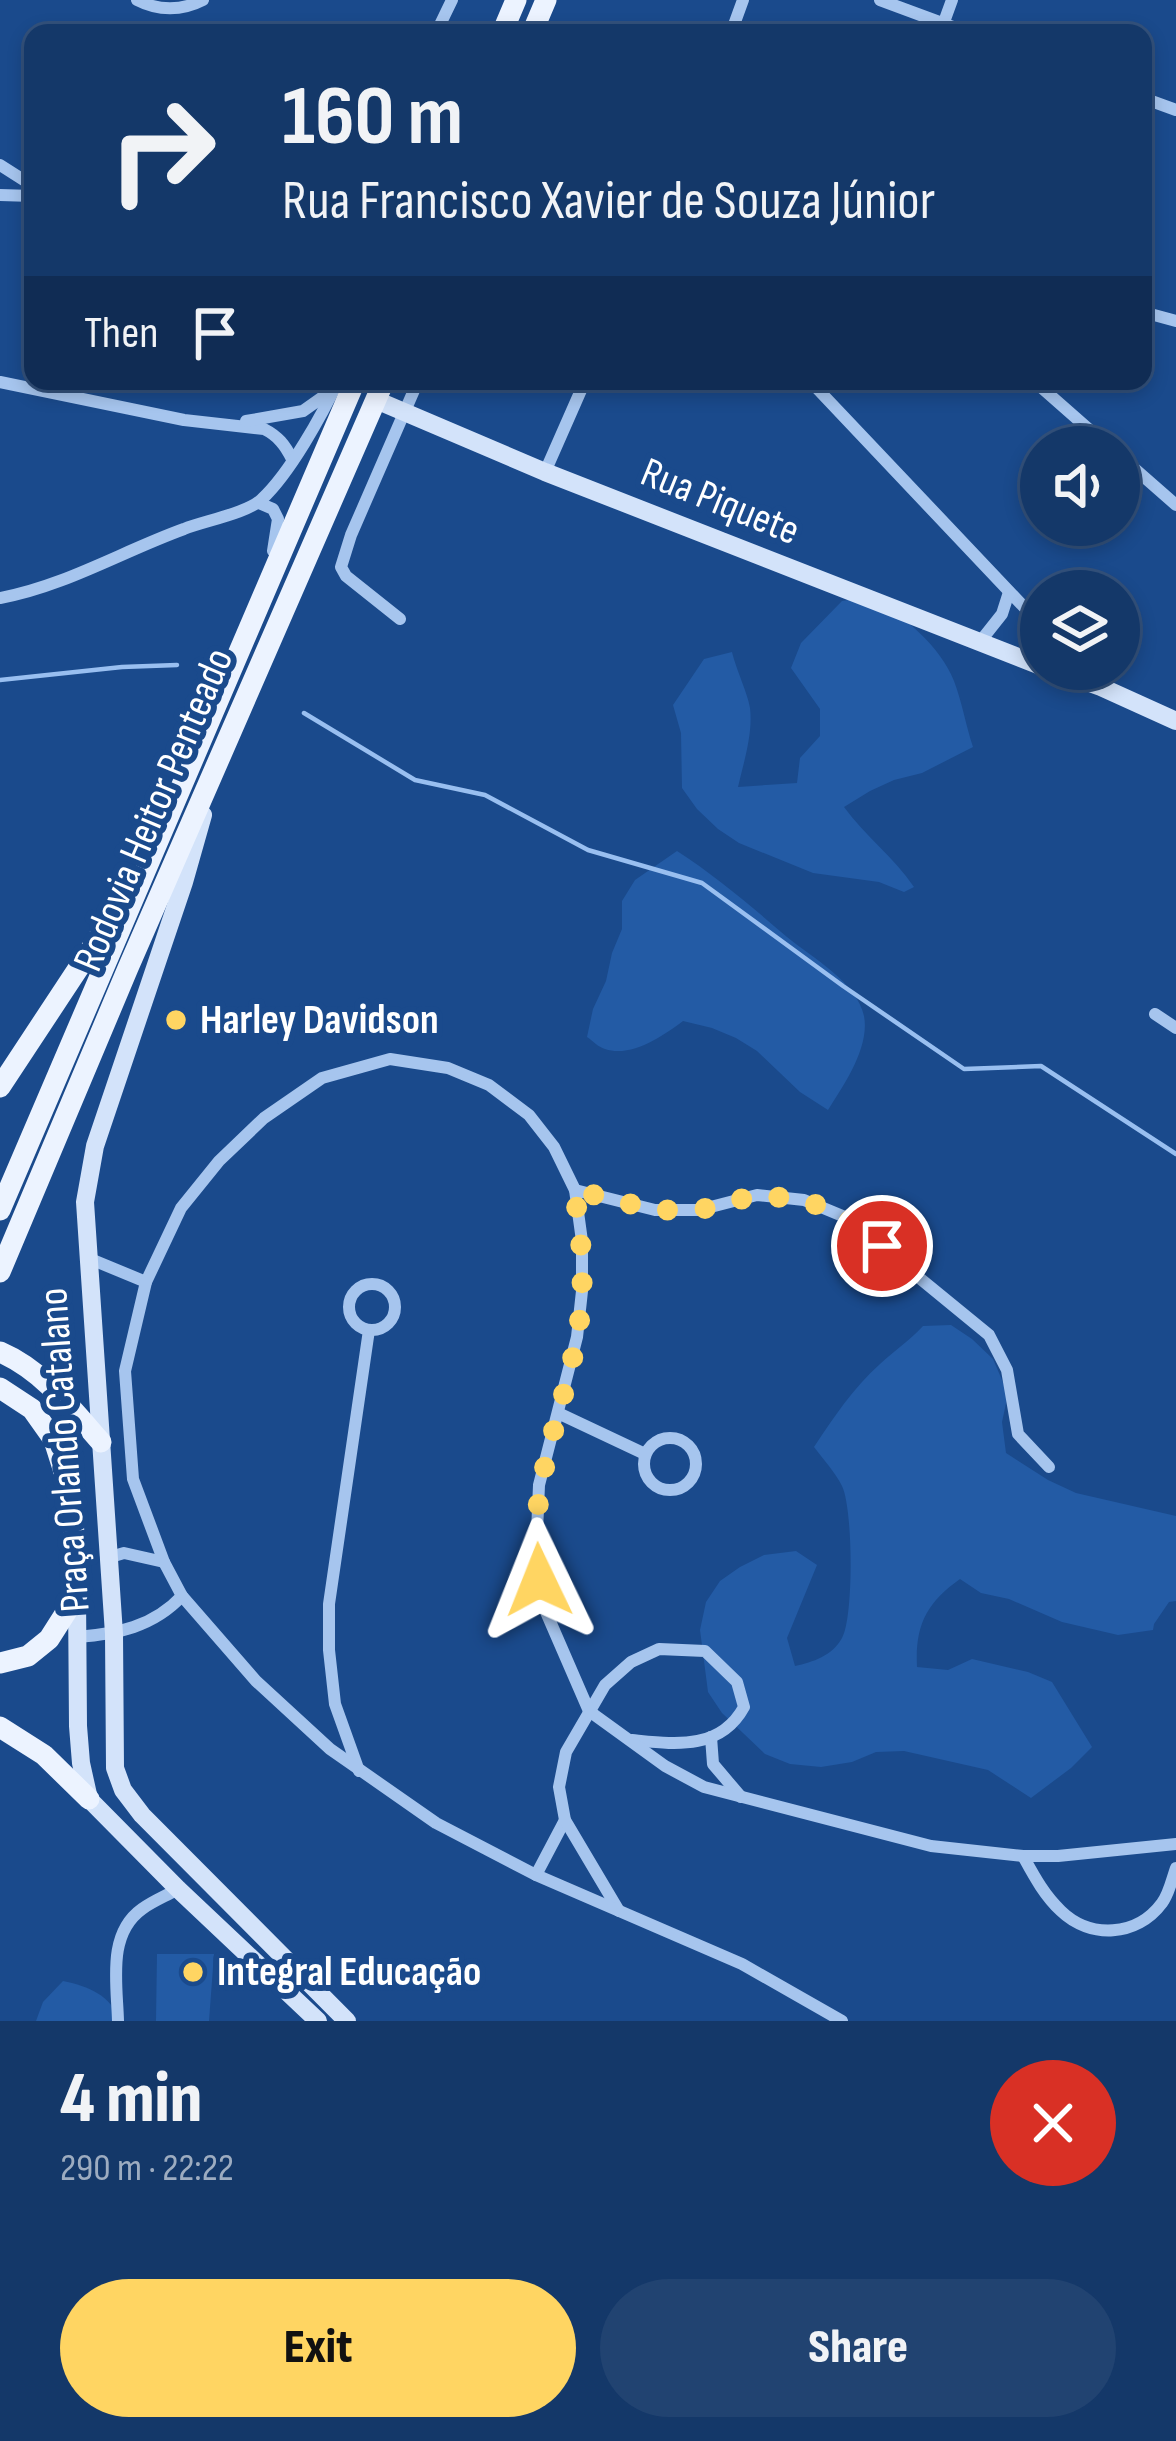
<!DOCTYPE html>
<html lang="en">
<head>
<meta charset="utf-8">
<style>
  :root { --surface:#143869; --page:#214371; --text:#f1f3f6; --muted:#9dacc0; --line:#33527d; --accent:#ffd562 }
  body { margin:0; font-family:"Sofia Sans Condensed",sans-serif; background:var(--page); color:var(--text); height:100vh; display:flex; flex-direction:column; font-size:45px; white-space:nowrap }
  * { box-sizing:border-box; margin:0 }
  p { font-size:39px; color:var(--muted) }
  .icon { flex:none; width:66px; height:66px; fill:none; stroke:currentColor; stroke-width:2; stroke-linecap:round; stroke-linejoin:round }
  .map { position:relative; height:2021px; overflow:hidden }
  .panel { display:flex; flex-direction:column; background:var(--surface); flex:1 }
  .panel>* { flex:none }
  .top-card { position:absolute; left:24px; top:24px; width:1128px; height:366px; border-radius:24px; box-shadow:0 6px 18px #0003,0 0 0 3px var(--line); background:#143869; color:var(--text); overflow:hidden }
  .fabs { position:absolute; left:1020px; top:426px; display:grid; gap:24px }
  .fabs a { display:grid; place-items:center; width:120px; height:120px; border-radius:50%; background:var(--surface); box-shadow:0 6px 18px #0003,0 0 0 3px var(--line); font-size:60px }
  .pin { position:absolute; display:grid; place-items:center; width:102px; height:102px; color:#fff; margin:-51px; border:6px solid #fff; border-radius:50%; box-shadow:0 3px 12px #0007 }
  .me { position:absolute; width:132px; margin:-66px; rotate:358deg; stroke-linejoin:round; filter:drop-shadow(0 0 9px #0008) }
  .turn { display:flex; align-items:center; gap:42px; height:252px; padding:0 60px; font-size:54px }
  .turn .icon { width:156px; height:156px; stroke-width:2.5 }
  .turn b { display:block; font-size:84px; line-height:102px }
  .then { display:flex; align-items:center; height:114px; padding:0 60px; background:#0003; gap:24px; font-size:45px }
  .round { display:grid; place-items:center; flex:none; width:126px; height:126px; border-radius:63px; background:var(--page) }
  .summary { display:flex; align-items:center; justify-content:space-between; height:204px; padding:0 60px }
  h1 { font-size:72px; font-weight:800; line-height:90px }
  .cta { display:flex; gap:24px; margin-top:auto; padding:24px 60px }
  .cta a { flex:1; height:138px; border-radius:72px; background:var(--accent); color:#111; font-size:48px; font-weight:800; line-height:138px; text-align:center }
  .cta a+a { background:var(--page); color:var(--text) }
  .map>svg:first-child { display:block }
  .green { fill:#235ba5 }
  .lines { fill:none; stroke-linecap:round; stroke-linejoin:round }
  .stream { stroke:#99bff0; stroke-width:4.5 }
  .street { stroke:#a6c5ee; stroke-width:12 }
  .secondary { stroke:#d3e3fa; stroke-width:18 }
  .primary { stroke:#ecf3ff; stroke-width:21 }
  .route { stroke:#ffd562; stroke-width:21; stroke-dasharray:0 37.8 }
  .poi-dot { fill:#ffd562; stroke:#1a4a8c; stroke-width:4.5 }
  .labels { text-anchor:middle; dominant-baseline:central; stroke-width:12; stroke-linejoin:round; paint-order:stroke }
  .street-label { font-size:42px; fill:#fff; stroke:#1a4a8c }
  .poi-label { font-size:42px; font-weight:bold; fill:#fff; stroke:#1a4a8c; text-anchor:start }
</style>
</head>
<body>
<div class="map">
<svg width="1176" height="2021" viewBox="0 0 1176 2021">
  <rect width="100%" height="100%" fill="#1a4a8c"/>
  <g class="green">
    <path d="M 873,596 C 904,618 940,645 954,681 C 962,702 966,726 973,747 L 922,773 L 894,780 L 870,791 L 844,807 C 865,836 894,857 914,887 L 904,892 L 879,882 L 813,873 L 739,843 L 718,829 L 697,809 L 682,788 L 681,733 L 673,705 L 704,659 L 732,652 C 736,669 748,694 750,708 C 753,734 744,761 738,787 L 797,783 L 800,758 L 820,736 L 820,709 L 791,668 L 801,643 L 842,601 Z"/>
    <path d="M 677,851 C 716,876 752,907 787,937 C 811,957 857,982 864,1016 C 870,1047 844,1085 828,1110 L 800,1092 L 757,1051 L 736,1038 L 712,1028 L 683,1021 C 663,1036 631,1058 605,1049 C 598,1047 593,1041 587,1037 L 593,1009 L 606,981 L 612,953 L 622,929 L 622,901 L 635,880 Z"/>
    <path d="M 951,1325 L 972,1339 L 993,1359 L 1008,1394 L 1002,1422 L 1006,1453 L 1048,1480 L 1076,1493 L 1176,1516 L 1176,1601 L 1169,1602 L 1154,1624 L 1153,1630 L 1118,1635 L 1062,1622 L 1009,1599 L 981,1593 L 960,1579 C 926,1603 915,1626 917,1667 L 948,1670 L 972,1659 L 1028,1672 L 1052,1682 L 1092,1747 L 1071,1768 L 1031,1798 L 988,1770 L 904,1751 L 876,1752 L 852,1762 L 821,1767 L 790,1764 L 765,1754 L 722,1713 L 708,1692 L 700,1630 L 706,1602 L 720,1581 L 740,1567 L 764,1555 L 796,1551 L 817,1565 L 787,1638 L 795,1666 C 813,1662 832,1656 842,1638 C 854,1617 853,1508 842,1486 C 835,1472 823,1459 814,1447 C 834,1417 853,1388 880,1364 C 894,1351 909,1341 923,1326 Z"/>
    <path d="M 157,1954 L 214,1954 L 209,2021 L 156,2021 Z"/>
    <path d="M 63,1981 C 87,1986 112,1995 119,2021 L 36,2021 L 43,2002 Z"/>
  </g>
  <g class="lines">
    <g class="stream">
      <path d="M 0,680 L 122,667 L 177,665"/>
      <path d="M 304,713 L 415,780 L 485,795 L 588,850 L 702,883 L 843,986 L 964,1069 L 1041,1066 L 1176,1154"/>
    </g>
    <g class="street">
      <path d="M 137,0 C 158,11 182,11 203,0"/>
      <path d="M 880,0 L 969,33"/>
      <path d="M 436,33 L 452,0"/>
      <path d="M 731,33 L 743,0"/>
      <path d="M 940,33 L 952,0"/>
      <path d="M 1143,98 L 1176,110"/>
      <path d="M 0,165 L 33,186"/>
      <path d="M 0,195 L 33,196"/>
      <path d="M 1143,312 L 1176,321"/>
      <path d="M 810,381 L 1041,625"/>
      <path d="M 1034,381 L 1109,447"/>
      <path d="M 0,382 L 184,420 L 264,429 C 278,436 285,445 292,459"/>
      <path d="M 246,421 L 303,411 L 327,394"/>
      <path d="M 1119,455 L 1176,505"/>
      <path d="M 545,472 L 585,381"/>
      <path d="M 259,503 L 273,509 L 278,519 L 273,551"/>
      <path d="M 0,598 C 65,586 123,551 184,529 C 204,521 248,513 262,499 C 290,473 322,415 338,381"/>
      <path d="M 400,619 L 346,576 L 341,567 L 351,535 L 418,381"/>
      <path d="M 979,643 L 1002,614 L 1009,592"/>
      <path d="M 1155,1014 L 1176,1028"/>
      <path d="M 575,1190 L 655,1210 L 699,1210 L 757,1195 L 804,1200 L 845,1217 L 989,1335 L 1007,1370 L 1018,1434 L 1049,1467"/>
      <path d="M 88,1258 L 146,1282"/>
      <circle cx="372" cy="1307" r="23"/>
      <path d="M 558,1413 L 645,1454"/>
      <circle cx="670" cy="1464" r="26"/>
      <path d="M 107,1558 L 124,1553 L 164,1562"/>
      <path d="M 77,1637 C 117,1634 153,1627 182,1596"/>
      <path d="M 711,1737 L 713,1764 L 741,1797"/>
      <path d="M 359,1771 L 335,1704 L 329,1650 L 329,1604 L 369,1330"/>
      <path d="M 1023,1856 C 1034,1876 1044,1895 1061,1911 C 1090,1939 1137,1937 1162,1903 C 1169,1894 1172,1879 1176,1868"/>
      <path d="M 536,1875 L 565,1820"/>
      <path d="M 619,1911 L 565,1820 L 559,1787 L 566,1752 L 605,1685 L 631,1662 L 659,1649 L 705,1651 L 737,1682 L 744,1707 C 720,1751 674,1744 632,1740"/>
      <path d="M 118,2021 C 117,1983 107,1934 142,1909 C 153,1901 166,1896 178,1889"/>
      <path d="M 842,2021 L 742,1964 L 536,1875 L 436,1823 L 330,1749 L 256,1681 L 182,1596 L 164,1562 L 133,1479 L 125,1371 L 146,1282 L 181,1208 L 219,1161 L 264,1118 L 322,1078 L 390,1059 L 448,1068 L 489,1085 L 529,1115 L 554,1147 L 575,1190 L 582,1241 L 582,1291 L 577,1337 L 539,1485 L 536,1556 L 543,1605 L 589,1711 L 665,1766 L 704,1787 L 931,1846 L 1023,1856 L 1058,1856 L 1176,1844"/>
    </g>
    <g class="secondary">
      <path d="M 376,400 L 545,472 L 1041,666"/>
      <path d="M 1051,669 L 1101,687 L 1176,721"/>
      <path d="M 203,815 L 184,882 L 95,1146 L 85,1202 L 114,1634 L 115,1768 L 123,1790 L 142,1815 L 347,2021"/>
      <path d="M 77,1595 L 78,1726 L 81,1763 L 89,1799 L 178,1889 L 318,2021"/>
    </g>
    <g class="primary">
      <path d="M 502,33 L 516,0"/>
      <path d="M 532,33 L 546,0"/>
      <path d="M 0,1087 L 122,902"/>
      <path d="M 0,1210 L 355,381"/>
      <path d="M 0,1272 L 128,968 L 384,381"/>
      <path d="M 0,1352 C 42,1370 71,1408 101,1442"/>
      <path d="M 0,1388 L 32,1409 L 54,1440 L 72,1497 L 77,1595 L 49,1639 L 28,1656 L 0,1663"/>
      <path d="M 0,1727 L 44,1755 L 89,1799"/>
    </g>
  </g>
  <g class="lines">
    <path class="route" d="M 539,1580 C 526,1488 561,1423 577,1337 C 586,1288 582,1239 574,1190 L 655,1210 L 699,1210 L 757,1195 L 805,1200 L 845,1217 L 882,1246"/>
  </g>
  <g class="poi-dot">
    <circle cx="176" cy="1020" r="12"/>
    <circle cx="193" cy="1972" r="12"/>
  </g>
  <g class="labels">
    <g class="street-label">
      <text transform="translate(720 502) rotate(22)">Rua Piquete</text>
      <text transform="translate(154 810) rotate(-67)">Rodovia Heitor Penteado</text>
      <text transform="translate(65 1450) rotate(-94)">Praça Orlando Catalano</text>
    </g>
    <g class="poi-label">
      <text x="200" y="1020">Harley Davidson</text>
      <text x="217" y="1972">Integral Educação</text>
    </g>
  </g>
</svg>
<div class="fabs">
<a><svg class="icon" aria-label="sound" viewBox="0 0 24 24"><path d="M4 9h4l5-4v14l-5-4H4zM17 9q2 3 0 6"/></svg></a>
<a><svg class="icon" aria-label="layers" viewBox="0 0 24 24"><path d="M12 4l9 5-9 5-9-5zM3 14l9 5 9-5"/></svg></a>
</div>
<div class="pin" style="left:882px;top:1246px;background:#d93025"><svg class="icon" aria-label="arrive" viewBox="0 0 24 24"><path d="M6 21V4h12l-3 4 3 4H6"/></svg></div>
<svg class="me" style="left:539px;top:1580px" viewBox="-20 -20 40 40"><path d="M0-17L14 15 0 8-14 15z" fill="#ffd562" stroke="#fff" stroke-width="4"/></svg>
<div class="top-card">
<div class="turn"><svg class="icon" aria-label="right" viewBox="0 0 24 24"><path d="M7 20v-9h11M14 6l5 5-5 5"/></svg><div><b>160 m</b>Rua Francisco Xavier de Souza Júnior</div></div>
<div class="then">Then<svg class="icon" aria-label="arrive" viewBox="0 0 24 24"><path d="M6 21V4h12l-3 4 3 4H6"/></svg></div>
</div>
</div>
<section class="panel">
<div class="summary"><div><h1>4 min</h1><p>290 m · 22:22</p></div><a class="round" style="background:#d93025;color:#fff"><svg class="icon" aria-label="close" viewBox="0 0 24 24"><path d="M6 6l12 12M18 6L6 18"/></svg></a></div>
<div class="cta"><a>Exit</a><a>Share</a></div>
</section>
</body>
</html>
